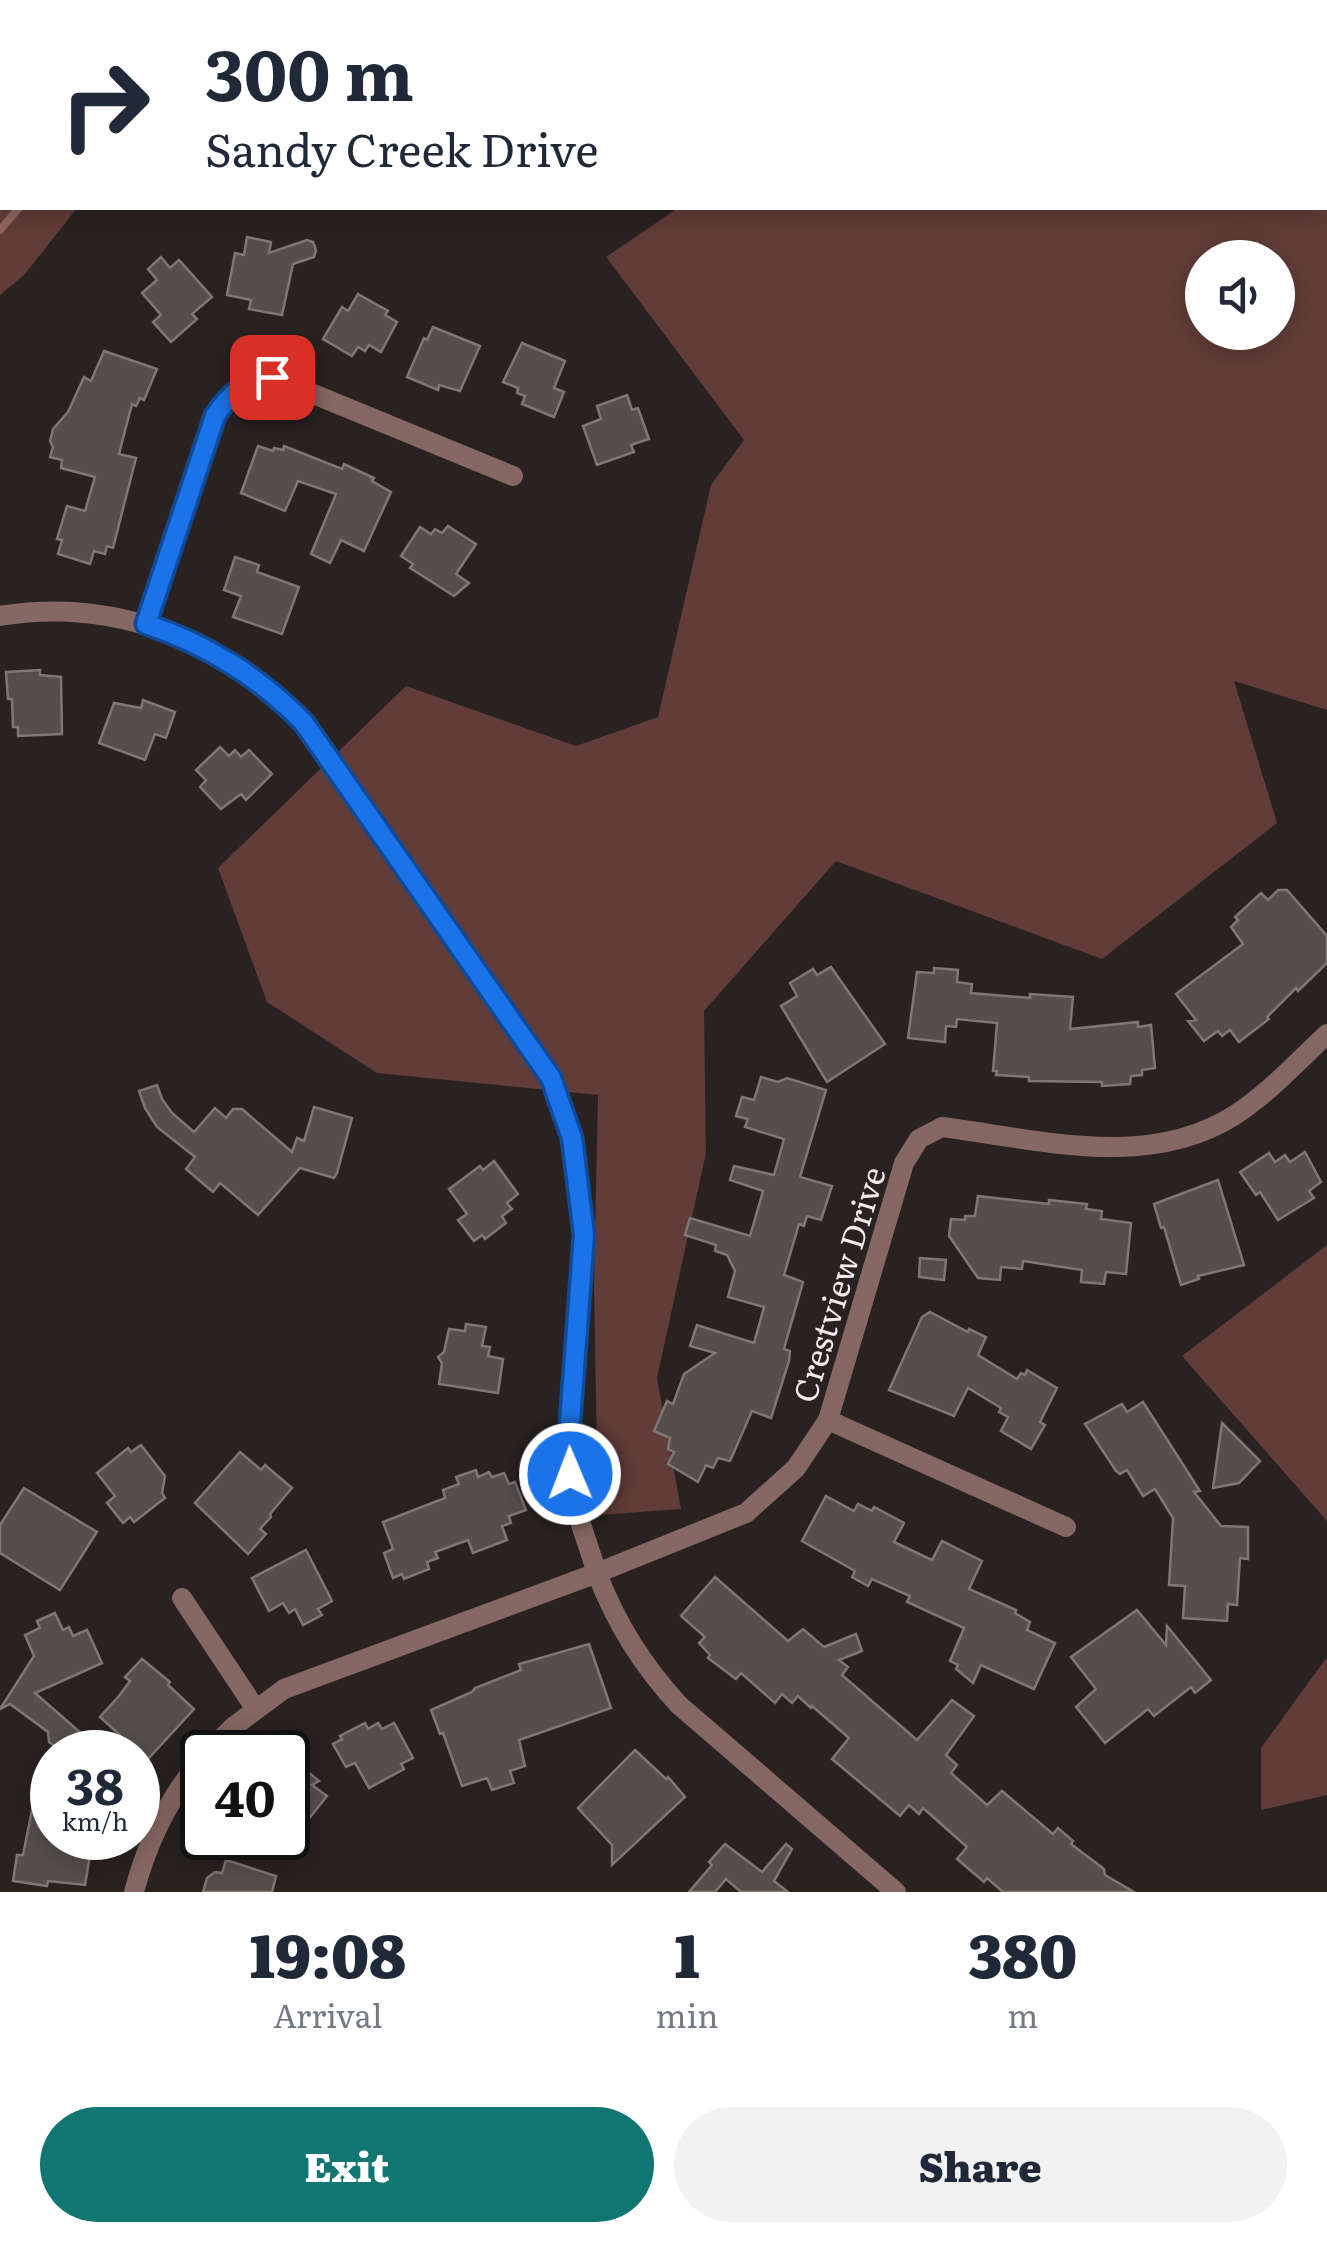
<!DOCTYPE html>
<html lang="en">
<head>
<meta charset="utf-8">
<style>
  :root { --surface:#fff; --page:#f2f2f3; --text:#1f2937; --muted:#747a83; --accent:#117671 }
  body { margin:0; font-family:Literata,serif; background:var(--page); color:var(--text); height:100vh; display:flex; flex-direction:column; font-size:38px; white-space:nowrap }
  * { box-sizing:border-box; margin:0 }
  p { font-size:32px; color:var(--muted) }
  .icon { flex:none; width:55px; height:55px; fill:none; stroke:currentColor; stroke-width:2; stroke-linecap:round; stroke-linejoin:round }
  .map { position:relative; height:1892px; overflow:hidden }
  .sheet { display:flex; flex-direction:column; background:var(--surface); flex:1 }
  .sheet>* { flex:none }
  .top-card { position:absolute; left:0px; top:0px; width:1328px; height:210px; box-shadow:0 5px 25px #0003; background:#fff; color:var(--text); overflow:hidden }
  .buttons { position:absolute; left:1185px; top:240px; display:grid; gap:20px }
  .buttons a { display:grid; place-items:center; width:110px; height:110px; border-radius:50%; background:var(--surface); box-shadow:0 5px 25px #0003; font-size:50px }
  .speed { position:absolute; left:30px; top:1730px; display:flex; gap:20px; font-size:50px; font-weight:700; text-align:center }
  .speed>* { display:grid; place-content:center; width:130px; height:130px; border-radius:50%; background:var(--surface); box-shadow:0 5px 25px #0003; line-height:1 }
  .speed small { font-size:25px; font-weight:400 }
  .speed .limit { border:5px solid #111; border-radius:15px; background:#fff; color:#111 }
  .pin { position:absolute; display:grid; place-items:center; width:85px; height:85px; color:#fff; margin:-42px; border-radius:20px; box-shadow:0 5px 15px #0006 }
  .me { position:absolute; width:110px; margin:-55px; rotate:359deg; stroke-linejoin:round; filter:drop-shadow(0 0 8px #0008) }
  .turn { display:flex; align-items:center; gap:35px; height:210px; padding:0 40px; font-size:45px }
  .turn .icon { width:130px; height:130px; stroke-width:2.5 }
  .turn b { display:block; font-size:70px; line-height:85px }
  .eta { display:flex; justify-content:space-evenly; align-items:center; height:170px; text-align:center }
  .eta b { font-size:60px; font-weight:800; line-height:70px }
  .primary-button { display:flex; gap:20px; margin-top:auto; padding:20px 40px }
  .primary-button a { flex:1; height:115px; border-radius:60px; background:var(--accent); color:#fff; font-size:40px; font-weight:800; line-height:115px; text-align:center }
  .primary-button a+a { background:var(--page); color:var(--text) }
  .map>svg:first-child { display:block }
  .green { fill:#613c38; fill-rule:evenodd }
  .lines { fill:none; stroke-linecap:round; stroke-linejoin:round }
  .stream { stroke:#8e6460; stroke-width:8 }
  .building { fill:#564e4d; stroke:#7f7675; stroke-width:2.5 }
  .minor { stroke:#856763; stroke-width:20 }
  .tertiary { stroke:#856763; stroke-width:20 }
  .route-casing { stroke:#114b97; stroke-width:25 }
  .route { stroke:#1a73e8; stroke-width:18 }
  .labels { text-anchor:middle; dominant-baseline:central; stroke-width:8; stroke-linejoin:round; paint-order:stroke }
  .street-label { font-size:32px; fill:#f1ecec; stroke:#292221 }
</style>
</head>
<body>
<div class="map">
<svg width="1327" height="1892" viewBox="0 0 1327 1892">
  <rect width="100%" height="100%" fill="#292221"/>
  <g class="green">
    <path d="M 0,0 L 152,0 L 2,2 L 2,208 L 77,208 L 25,274 L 0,295 Z"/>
    <path d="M 983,0 L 1327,0 L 1327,710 L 1234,681 L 1277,823 L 1102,959 L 836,861 L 704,1011 L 706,1153 L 657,1378 L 681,1509 L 598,1515 L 594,1283 L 598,1095 L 377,1073 L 267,1002 L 218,868 L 406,686 L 576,746 L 658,717 L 711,485 L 744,440 L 606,257 L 678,208 L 1325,208 L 1325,2 L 979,2 ZM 1202,258 L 1278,258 L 1278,332 L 1202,332 Z"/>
    <path d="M 1327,1245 L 1327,1521 L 1182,1356 Z"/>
    <path d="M 1327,1657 L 1327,1795 L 1261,1810 L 1261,1748 Z"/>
  </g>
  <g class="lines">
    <g class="stream">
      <path d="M 207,2 L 209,0"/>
      <path d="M 0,230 L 19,208"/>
    </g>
  </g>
  <g class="building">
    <path d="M 247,237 L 271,242 L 269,253 L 307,240 L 313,242 L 316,250 L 314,257 L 293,264 L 282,315 L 249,309 L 251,300 L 227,295 L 235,253 L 244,255 Z"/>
    <path d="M 161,257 L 170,268 L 179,260 L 212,297 L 192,314 L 197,319 L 171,342 L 153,322 L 161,315 L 142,293 L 157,280 L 148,269 Z"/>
    <path d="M 358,294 L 388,311 L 385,315 L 397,322 L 381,352 L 369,345 L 365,351 L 358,347 L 352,356 L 323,339 L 342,307 L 348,311 Z"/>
    <path d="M 433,327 L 480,346 L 460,391 L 439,385 L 438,390 L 407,377 L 424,338 L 427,340 Z"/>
    <path d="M 522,343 L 565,361 L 554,388 L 564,392 L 554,417 L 522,404 L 525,396 L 517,393 L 518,388 L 503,382 Z"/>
    <path d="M 104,351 L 157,369 L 144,400 L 140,398 L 136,406 L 132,404 L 119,454 L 136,458 L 113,548 L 107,546 L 105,554 L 94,551 L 90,564 L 58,554 L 62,540 L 57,539 L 67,506 L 85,511 L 95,477 L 61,468 L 62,460 L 50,457 L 53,447 L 50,441 L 53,429 L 68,412 L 84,377 L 91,381 Z"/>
    <path d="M 627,395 L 632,410 L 638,408 L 649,439 L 631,445 L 634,452 L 597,465 L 583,426 L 601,419 L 597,406 Z"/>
    <path d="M 258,446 L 273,451 L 274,448 L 283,450 L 284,446 L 342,469 L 344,464 L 374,478 L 372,481 L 391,492 L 364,551 L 341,540 L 330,563 L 311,554 L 336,494 L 298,481 L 285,511 L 241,493 Z"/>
    <path d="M 448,526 L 476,544 L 456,574 L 469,583 L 454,596 L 410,568 L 413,564 L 401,556 L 420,527 L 431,534 L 435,529 L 442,533 Z"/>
    <path d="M 235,557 L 259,565 L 257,572 L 299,587 L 282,634 L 233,617 L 241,596 L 224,590 Z"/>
    <path d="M 40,670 L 40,675 L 61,677 L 62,734 L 18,736 L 18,727 L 13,727 L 12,699 L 8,699 L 6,672 Z"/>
    <path d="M 143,700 L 175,712 L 166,738 L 155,734 L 145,760 L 99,743 L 114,703 L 141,708 Z"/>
    <path d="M 220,747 L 229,756 L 235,750 L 241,757 L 249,750 L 272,774 L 246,800 L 241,794 L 221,809 L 200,787 L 206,780 L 196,770 Z"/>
    <path d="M 1278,890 L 1287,890 L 1327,936 L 1327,963 L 1298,991 L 1296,988 L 1267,1017 L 1269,1019 L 1239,1042 L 1230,1030 L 1222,1036 L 1218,1031 L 1204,1041 L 1188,1021 L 1196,1020 L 1176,994 L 1243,944 L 1231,927 L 1238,920 L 1235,917 L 1261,893 L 1268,900 Z"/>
    <path d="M 831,967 L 885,1044 L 827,1082 L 781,1006 L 797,996 L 790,983 L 813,969 L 817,975 Z"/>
    <path d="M 934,968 L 958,970 L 957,982 L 972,984 L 971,993 L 1030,998 L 1030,994 L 1073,997 L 1070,1029 L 1138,1022 L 1138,1027 L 1151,1025 L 1155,1068 L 1142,1070 L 1142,1075 L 1131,1076 L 1130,1084 L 1102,1086 L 1102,1082 L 1029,1081 L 1029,1077 L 996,1075 L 997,1071 L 993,1071 L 997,1023 L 957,1019 L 956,1027 L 946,1026 L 945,1042 L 908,1038 L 917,972 L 934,973 Z"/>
    <path d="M 761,1077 L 778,1082 L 787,1078 L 826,1090 L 800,1177 L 832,1186 L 821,1220 L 807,1216 L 804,1226 L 799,1224 L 784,1275 L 803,1282 L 784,1349 L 790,1351 L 789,1361 L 771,1418 L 752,1411 L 730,1461 L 718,1458 L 713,1468 L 706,1465 L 698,1482 L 668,1464 L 674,1452 L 668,1449 L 670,1438 L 654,1431 L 667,1401 L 673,1404 L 684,1374 L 715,1353 L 690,1346 L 697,1325 L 754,1343 L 764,1307 L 728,1297 L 735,1271 L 727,1255 L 715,1251 L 716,1245 L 685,1235 L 690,1218 L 750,1236 L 763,1191 L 730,1180 L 734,1166 L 774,1175 L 784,1139 L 745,1127 L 748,1119 L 736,1116 L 742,1097 L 754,1100 Z"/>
    <path d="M 157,1085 L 162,1099 L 172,1113 L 194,1132 L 215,1108 L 226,1118 L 233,1109 L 242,1109 L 292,1152 L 297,1138 L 304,1141 L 314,1107 L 352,1118 L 337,1173 L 334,1178 L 300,1168 L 258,1215 L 220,1183 L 213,1192 L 186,1169 L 195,1157 L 157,1127 L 145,1108 L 139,1091 Z"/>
    <path d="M 1305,1152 L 1321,1182 L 1309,1191 L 1314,1198 L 1278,1220 L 1260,1192 L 1256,1195 L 1240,1172 L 1269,1153 L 1275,1162 L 1285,1155 L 1290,1162 Z"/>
    <path d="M 494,1161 L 518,1194 L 507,1203 L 512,1209 L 502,1216 L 506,1223 L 485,1239 L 482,1235 L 474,1241 L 458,1220 L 467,1214 L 449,1189 L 480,1166 L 483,1170 Z"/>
    <path d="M 1218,1180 L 1244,1265 L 1198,1276 L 1199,1279 L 1181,1285 L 1164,1227 L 1161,1228 L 1154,1204 Z"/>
    <path d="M 978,1196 L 1049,1204 L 1049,1200 L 1087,1204 L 1086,1209 L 1102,1211 L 1101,1219 L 1131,1223 L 1126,1274 L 1106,1272 L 1104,1284 L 1081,1282 L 1082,1270 L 1023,1261 L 1022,1269 L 1001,1267 L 1000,1280 L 978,1278 L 949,1236 L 951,1219 L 965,1220 L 965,1216 L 975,1216 Z"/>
    <path d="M 920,1258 L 946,1260 L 944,1280 L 919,1277 Z"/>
    <path d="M 930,1312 L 968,1332 L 969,1329 L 986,1337 L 978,1355 L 1017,1379 L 1021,1373 L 1025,1375 L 1027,1370 L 1057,1388 L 1040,1422 L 1045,1425 L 1031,1449 L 1001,1431 L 1008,1417 L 999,1412 L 1001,1408 L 968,1388 L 954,1416 L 889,1390 L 922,1317 Z"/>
    <path d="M 466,1324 L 486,1327 L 482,1346 L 490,1347 L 488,1356 L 503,1359 L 498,1393 L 439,1384 L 442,1363 L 438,1357 L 444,1352 L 449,1329 L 465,1331 Z"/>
    <path d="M 1143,1402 L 1200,1491 L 1194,1492 L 1221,1526 L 1248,1527 L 1248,1559 L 1240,1558 L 1237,1605 L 1228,1604 L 1227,1621 L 1183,1618 L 1185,1586 L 1169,1585 L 1173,1518 L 1155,1489 L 1143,1496 L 1127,1470 L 1120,1474 L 1116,1471 L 1085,1424 L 1122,1404 L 1127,1412 Z"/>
    <path d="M 1222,1423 L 1260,1461 L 1239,1483 L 1213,1488 Z"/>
    <path d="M 141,1445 L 165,1476 L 162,1493 L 165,1498 L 134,1522 L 130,1517 L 123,1523 L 107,1503 L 115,1496 L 97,1473 L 128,1448 L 131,1452 Z"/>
    <path d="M 240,1452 L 261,1470 L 265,1465 L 292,1488 L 270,1514 L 271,1517 L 260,1529 L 266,1534 L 248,1554 L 195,1503 Z"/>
    <path d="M 476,1470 L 478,1477 L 489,1472 L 492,1477 L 504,1473 L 509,1484 L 515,1482 L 526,1510 L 509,1516 L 511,1523 L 502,1526 L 507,1540 L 473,1553 L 468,1540 L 435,1552 L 438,1558 L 427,1562 L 429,1569 L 404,1579 L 402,1574 L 393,1578 L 384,1553 L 393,1549 L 383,1522 L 445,1498 L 443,1490 L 459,1484 L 456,1477 Z"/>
    <path d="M 24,1488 L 97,1532 L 60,1590 L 0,1553 L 0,1525 Z"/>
    <path d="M 826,1496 L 854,1511 L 858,1504 L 872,1511 L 874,1507 L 904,1523 L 894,1542 L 932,1560 L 942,1541 L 982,1561 L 969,1589 L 1016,1610 L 1015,1613 L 1030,1622 L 1027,1630 L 1055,1643 L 1034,1689 L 981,1665 L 973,1683 L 956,1669 L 958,1665 L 950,1661 L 964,1628 L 907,1602 L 910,1596 L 872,1579 L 868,1586 L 852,1577 L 855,1571 L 802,1541 Z"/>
    <path d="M 306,1550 L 332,1601 L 318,1609 L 322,1615 L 303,1625 L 295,1609 L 289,1613 L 283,1603 L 269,1611 L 252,1578 Z"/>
    <path d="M 715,1577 L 788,1641 L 803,1629 L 824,1647 L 856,1634 L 862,1651 L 839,1660 L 848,1667 L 842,1675 L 917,1740 L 952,1700 L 974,1716 L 946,1755 L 957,1765 L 951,1773 L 987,1805 L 1002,1791 L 1053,1834 L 1058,1828 L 1073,1841 L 1071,1844 L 1104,1869 L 1105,1875 L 1134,1892 L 1003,1892 L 987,1878 L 984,1882 L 957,1859 L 967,1847 L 923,1808 L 919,1814 L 909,1805 L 900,1816 L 832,1759 L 849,1738 L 812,1706 L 811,1708 L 798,1696 L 792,1703 L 782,1694 L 775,1703 L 741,1673 L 736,1679 L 708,1658 L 710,1655 L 699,1643 L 705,1637 L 681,1616 Z"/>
    <path d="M 1137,1610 L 1166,1645 L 1167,1626 L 1211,1680 L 1195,1693 L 1191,1687 L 1154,1716 L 1148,1709 L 1105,1743 L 1076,1707 L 1096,1689 L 1071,1657 Z"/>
    <path d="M 55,1613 L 63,1630 L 69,1627 L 73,1636 L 87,1630 L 102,1663 L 35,1693 L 89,1740 L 83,1752 L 63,1752 L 49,1742 L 48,1732 L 10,1704 L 0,1709 L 34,1656 L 25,1635 L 40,1628 L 37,1621 Z"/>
    <path d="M 589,1644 L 611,1708 L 519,1740 L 525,1766 L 510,1771 L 514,1783 L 492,1790 L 487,1778 L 462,1786 L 443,1733 L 440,1734 L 431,1710 L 472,1692 L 475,1688 L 521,1670 L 519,1664 Z"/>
    <path d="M 142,1659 L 170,1682 L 168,1685 L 194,1709 L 147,1760 L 100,1717 L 119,1696 L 130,1681 L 125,1677 Z"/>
    <path d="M 365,1723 L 368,1729 L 378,1723 L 382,1729 L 394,1723 L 413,1758 L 401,1764 L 404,1769 L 369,1788 L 355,1763 L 346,1767 L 333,1744 L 342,1739 L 340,1736 Z"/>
    <path d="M 635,1750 L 666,1779 L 668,1777 L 685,1797 L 612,1865 L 612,1845 L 578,1808 Z"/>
    <path d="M 302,1767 L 319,1781 L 312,1785 L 327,1796 L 288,1845 L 288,1785 Z"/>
    <path d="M 32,1810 L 52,1813 L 52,1838 L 93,1838 L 85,1885 L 48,1881 L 47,1886 L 13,1881 L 17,1855 L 23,1855 Z"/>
    <path d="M 725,1844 L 762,1872 L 786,1844 L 792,1849 L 774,1881 L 788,1892 L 741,1892 L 726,1879 L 715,1892 L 689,1892 L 712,1865 L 709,1862 Z"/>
    <path d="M 226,1860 L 276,1876 L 272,1892 L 203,1892 L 207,1878 L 215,1872 L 222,1873 Z"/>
  </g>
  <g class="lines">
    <g class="minor">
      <path d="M 558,2 L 561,0"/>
      <path d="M 146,624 L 215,416 C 230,393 245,381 272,377 L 513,476"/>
      <path d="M 828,1420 L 1066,1527"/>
      <path d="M 597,1573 C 616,1624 642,1665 679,1705 L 896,1892"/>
      <path d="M 182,1598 L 255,1708"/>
      <path d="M 208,1752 L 233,1727 L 284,1689 L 597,1573 L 746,1513 L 796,1468 L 828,1420 L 904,1163 L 919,1139 L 942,1127 C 1038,1139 1147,1171 1235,1115 C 1269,1093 1297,1062 1327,1034"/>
      <path d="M 134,1892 C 147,1843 169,1797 202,1759"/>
    </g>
    <path class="tertiary" d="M 0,616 C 116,597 223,641 304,723 L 551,1078 L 572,1137 L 585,1235 L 568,1449 L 573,1500 L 597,1573"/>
  </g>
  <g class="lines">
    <g class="route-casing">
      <path id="route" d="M 272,377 C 245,381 230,393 215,416 L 146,624 C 208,645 258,676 304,723 L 551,1078 L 572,1138 L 584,1235 L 568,1449 L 570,1474"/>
    </g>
    <use href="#route" class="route"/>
  </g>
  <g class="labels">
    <g class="street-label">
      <text transform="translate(837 1284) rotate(-73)">Crestview Drive</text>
    </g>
  </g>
</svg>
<div class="buttons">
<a><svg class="icon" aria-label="sound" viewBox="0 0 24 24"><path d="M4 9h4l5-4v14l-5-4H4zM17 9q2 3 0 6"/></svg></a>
</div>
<div class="speed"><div>38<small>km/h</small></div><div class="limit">40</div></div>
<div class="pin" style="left:272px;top:377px;background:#d93025"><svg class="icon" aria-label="arrive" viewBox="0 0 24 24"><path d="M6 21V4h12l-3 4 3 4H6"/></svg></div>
<svg class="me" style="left:570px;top:1474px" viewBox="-20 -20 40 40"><circle r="17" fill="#1a73e8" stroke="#fff" stroke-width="3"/><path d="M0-11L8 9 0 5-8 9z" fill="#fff"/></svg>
<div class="top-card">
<div class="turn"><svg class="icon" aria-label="right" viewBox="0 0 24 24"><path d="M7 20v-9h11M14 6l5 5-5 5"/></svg><div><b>300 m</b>Sandy Creek Drive</div></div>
</div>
</div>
<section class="sheet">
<div class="eta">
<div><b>19:08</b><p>Arrival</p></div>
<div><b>1</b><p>min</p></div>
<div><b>380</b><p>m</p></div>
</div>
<div class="primary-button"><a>Exit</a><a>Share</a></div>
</section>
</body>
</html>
